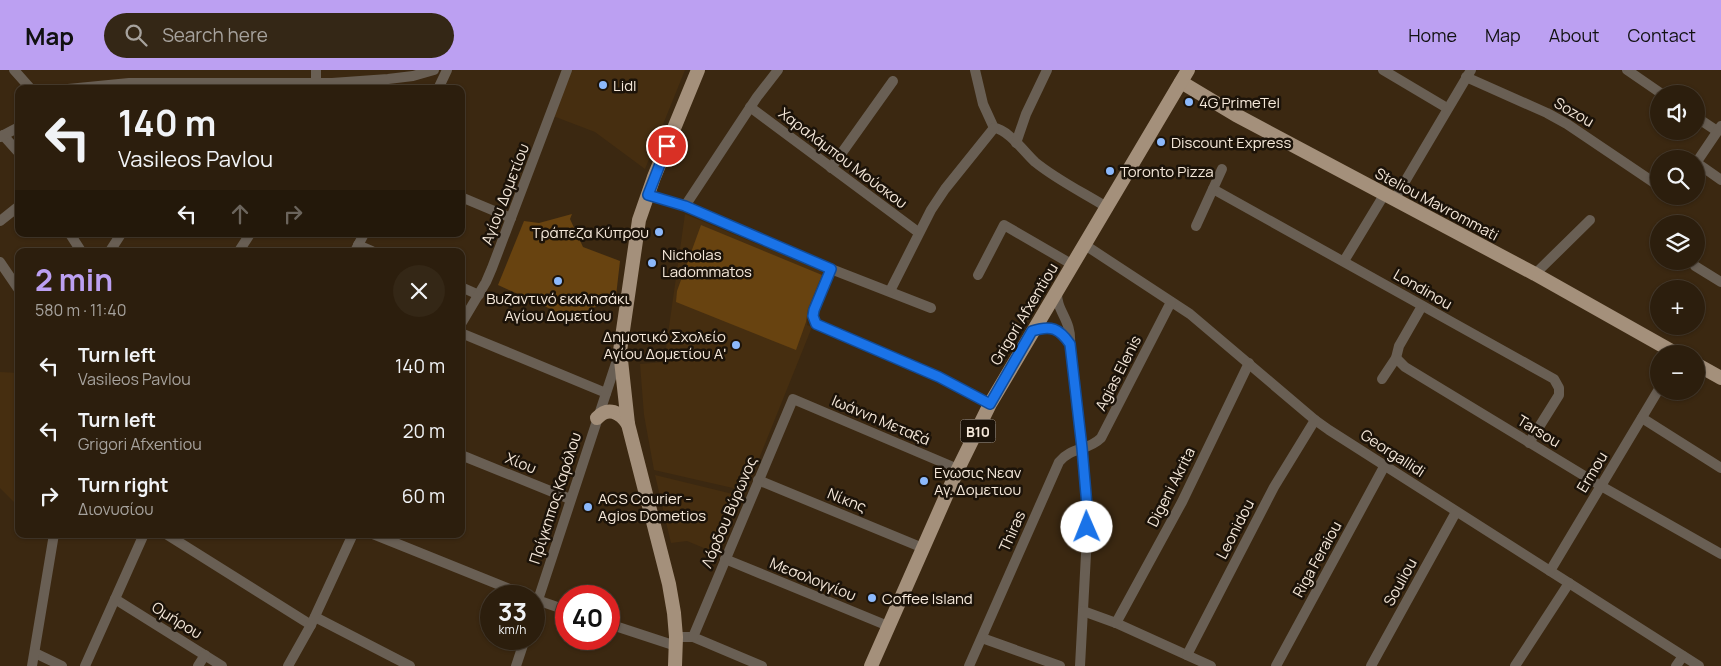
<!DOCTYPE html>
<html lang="en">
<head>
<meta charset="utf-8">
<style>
  :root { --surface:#2c1e0d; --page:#342716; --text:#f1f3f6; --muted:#a6a29d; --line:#483c2e; --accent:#bca0f2 }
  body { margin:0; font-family:Manrope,sans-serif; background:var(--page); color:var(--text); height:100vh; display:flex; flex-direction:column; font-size:19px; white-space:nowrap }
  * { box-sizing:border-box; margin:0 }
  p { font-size:16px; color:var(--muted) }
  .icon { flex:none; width:28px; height:28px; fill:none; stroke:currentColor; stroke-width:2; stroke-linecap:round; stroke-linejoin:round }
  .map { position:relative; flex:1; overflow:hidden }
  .panel { position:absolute; left:15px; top:178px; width:450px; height:290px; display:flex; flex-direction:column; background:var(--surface); border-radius:10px; box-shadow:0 1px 4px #0004,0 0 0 1px var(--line) }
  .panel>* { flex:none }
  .top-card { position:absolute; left:15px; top:15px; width:450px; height:152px; border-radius:10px; box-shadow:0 1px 4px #0004,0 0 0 1px var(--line); background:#2c1e0d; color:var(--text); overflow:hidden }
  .buttons { position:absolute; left:1650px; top:15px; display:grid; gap:10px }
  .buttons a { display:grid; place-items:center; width:55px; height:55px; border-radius:50%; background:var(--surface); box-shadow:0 1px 4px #0004,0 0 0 1px var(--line); font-size:25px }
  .speed { position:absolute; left:480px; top:515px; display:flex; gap:10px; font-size:25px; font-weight:700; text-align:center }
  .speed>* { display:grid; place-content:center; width:65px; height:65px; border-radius:50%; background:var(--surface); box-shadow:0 1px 4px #0004,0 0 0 1px var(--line); line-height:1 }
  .speed small { font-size:12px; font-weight:400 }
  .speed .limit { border:8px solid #d22; background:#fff; color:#111 }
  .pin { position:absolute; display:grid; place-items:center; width:42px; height:42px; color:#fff; margin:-21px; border:2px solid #fff; border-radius:50%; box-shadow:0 1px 5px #0007 }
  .me { position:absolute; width:55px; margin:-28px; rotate:359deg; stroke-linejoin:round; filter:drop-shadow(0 0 4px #0008) }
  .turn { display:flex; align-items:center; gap:18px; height:105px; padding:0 20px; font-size:22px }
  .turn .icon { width:65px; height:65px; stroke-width:2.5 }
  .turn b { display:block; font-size:35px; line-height:42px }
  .lanes { display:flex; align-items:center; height:48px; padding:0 20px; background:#0003; justify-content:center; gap:25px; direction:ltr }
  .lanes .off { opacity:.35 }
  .round { display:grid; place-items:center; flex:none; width:52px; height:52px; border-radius:26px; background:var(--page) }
  .head { display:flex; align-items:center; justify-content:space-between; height:85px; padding:0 20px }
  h1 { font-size:30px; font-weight:700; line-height:38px; color:var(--accent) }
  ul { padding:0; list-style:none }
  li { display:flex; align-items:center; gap:15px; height:65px; padding:0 20px }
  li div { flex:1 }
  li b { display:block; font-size:19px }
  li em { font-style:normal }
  header { display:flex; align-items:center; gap:30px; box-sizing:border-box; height:70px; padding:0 25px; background:var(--accent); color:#111 }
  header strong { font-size:24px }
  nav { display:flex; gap:28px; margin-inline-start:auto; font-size:18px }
  .search { width:350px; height:45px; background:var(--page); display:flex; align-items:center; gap:12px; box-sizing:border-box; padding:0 18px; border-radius:28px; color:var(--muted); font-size:19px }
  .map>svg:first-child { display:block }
  .built { fill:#462e10 }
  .green { fill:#684310 }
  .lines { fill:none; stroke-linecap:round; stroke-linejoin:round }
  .minor { stroke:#695f54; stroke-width:10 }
  .major { stroke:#a4907b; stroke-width:14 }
  .route-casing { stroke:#114b97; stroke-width:12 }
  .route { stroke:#1a73e8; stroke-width:9 }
  .poi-dot { fill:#8cb9fc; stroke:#1c1309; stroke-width:2 }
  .labels { text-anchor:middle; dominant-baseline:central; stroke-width:5; stroke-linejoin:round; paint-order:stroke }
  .shield { fill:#1c1309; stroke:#b4a89b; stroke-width:1 }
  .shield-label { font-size:14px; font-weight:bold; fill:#f5e8da }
  .poi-label { font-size:15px; fill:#f5e8da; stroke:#1c1309; text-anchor:start }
  .street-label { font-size:15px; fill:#f5e8da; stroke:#1c1309 }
</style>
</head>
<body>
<header>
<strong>Map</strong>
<div class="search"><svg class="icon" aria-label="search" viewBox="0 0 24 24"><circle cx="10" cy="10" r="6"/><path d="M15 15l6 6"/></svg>Search here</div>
<nav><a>Home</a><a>Map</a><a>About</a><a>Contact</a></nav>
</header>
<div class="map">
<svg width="1721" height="596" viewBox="0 0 1721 596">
  <rect width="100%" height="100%" fill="#3b2811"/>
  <g class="built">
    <path d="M 571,0 L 685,0 L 645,99 L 595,62 L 553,46 Z"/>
    <path d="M 685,144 L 825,202 L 809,240 L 807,255 L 812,257 L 746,421 L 654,400 L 644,345 L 640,294 L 664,292 Z"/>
    <path d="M 0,302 L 19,303 L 19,437 L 0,418 Z"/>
    <path d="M 655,405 L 741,426 L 716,483 L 687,471 L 671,473 Z"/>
  </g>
  <g class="green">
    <path d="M 572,144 L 570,149 L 583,177 L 620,191 L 616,226 L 576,247 L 555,241 L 498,215 L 524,151 L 539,153 Z"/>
    <path d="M 701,155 L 822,205 L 808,239 L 806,252 L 796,280 L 676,232 L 677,221 Z"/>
  </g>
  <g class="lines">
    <g class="minor">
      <path d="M 14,0 L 31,19"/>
      <path d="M 975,0 L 983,34 L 994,58"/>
      <path d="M 1383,0 L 1447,38"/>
      <path d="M 1627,0 L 1662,24"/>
      <path d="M 1466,7 L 1547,43 L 1567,54 L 1659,116"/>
      <path d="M 316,13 L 316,0"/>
      <path d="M 68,19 L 129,13 L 332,13 L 388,9 L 413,6 L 434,0"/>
      <path d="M 438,19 L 447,0"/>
      <path d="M 750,37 L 918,162"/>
      <path d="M 1696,47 L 1717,61"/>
      <path d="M 994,58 C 1008,59 1025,83 1035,92 C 1057,110 1084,123 1108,138"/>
      <path d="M 3,65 L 19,83"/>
      <path d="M 0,67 L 19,57"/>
      <path d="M 1016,73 L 1026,44 L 1047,0"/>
      <path d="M 1696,93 L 1721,56"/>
      <path d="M 1697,93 L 1721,110"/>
      <path d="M 831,98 L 893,11"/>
      <path d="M 1213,119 L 1554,309 L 1559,318 L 1559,325 L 1529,373"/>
      <path d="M 648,125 L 685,136 L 831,199 L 931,238"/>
      <path d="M 461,127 L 511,148"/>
      <path d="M 1394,130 L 1471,0"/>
      <path d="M 685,136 L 757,27 L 778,0"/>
      <path d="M 0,151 L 19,136"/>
      <path d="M 1196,156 L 1222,99"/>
      <path d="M 70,164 L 81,181"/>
      <path d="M 358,175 L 372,181"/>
      <path d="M 1085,175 L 1190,244 L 1315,350 L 1329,360 L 1699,596"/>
      <path d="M 110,181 L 121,164"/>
      <path d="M 239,181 L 250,164"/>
      <path d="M 355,181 L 364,164"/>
      <path d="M 1344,191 L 1384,125"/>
      <path d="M 0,192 L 19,220"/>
      <path d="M 1695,196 L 1721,212"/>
      <path d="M 831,199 L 814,241 L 813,246 L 816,254 L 939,307 L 990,334"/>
      <path d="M 1535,204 L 1590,150"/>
      <path d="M 978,205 L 1004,155 L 1073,195"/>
      <path d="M 461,217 L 479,225"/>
      <path d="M 890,221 L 931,140 L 945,119 L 994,58"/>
      <path d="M 1057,221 C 1056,242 1072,249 1070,274 L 1082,378 L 1088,447 L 1080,596"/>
      <path d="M 461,254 L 486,212 L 492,198 L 567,0"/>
      <path d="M 1033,261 C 1050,255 1059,258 1070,274"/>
      <path d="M 461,263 L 606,323"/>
      <path d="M 1396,288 L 1405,297 L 1601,416 L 1721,484"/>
      <path d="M 1382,309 L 1396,288 L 1399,276 L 1422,236"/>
      <path d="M 1642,348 L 1721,398"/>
      <path d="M 461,385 L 570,429"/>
      <path d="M 758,410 L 923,478"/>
      <path d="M 166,464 L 311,555"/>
      <path d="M 373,464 L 527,526"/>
      <path d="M 725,489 L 888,556"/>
      <path d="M 1550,501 L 1659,319"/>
      <path d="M 115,529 L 222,596"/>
      <path d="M 534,529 L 566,540"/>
      <path d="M 1083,541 L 1116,553 L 1211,596"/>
      <path d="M 534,542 L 619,284"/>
      <path d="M 315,547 L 410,596"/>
      <path d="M 1116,553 L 1182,432 L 1249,293"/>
      <path d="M 609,554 L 676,576"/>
      <path d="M 676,567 L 693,567 L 762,596"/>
      <path d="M 693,567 L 793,329 L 958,399"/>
      <path d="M 982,568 L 1060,596"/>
      <path d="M 35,583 L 62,596"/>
      <path d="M 1187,585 L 1274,417 L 1315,350"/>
      <path d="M 32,596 L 54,464"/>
      <path d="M 85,596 L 144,464"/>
      <path d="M 198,596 L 205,585"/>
      <path d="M 288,596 L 311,555 L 353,464"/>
      <path d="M 516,596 L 525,569"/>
      <path d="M 969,596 L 1059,392 C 1071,377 1088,381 1101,368 L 1171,232"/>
      <path d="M 1276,596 L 1385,395"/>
      <path d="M 1371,596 L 1456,442"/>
      <path d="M 1515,596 L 1569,513"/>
      <path d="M 1676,596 L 1683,586"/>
    </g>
    <g class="major">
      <path d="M 1181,12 L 1236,45 L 1535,204 L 1677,284"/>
      <path d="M 1696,294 L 1721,308"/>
      <path d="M 597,348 C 608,336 620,342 628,354"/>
      <path d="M 675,596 L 676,567 L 674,543 L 669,514 L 628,354 L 620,281 L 639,150 L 654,107 L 698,0"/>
      <path d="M 871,596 L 958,399 L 990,334 L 1188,0"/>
    </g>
  </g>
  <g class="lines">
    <g class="route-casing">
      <path id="route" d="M 667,76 L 648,125 L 685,136 L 831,199 L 814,240 L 813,246 L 816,254 L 939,307 L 990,334 L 1032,261 C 1051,255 1059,258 1070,274 L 1082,378 L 1087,436 L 1087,457"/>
    </g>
    <use href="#route" class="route"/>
  </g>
  <g class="poi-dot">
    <circle cx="603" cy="15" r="5"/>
    <circle cx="1189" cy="32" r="5"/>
    <circle cx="1161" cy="72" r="5"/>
    <circle cx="1110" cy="101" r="5"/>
    <circle cx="659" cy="162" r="5"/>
    <circle cx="652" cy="193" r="5"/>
    <circle cx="558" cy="211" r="5"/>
    <circle cx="736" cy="275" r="5"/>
    <circle cx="924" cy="411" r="5"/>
    <circle cx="588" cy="437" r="5"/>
    <circle cx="872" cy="528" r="5"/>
  </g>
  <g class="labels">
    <rect class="shield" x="960.5" y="349.5" width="35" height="23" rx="4"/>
    <g class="shield-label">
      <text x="978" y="361">B10</text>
    </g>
    <g class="poi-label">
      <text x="613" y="15">Lidl</text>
      <text x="1199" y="32">4G PrimeTel</text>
      <text x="1171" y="72">Discount Express</text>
      <text x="1120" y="101">Toronto Pizza</text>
      <text x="649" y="162" text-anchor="end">Τράπεζα Κύπρου</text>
      <text x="662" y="184">Nicholas<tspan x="662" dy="17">Ladommatos</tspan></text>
      <text x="558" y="228" text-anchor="middle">Βυζαντινό εκκλησάκι<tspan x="558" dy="17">Αγίου Δομετίου</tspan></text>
      <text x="726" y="266" text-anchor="end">Δημοτικό Σχολείο<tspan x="726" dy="17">Αγίου Δομετίου Αʹ</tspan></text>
      <text x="934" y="402">Ενωσις Νεαν<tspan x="934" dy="17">Αγ. Δομετιου</tspan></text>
      <text x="598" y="428">ACS Courier -<tspan x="598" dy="17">Agios Dometios</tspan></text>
      <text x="882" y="528">Coffee Island</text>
    </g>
    <g class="street-label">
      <text transform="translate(1574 42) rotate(30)">Sozou</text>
      <text transform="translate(843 88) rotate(37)">Χαραλάμπου Μούσκου</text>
      <text transform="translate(505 124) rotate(-69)">Αγίου Δομετίου</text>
      <text transform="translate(1437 134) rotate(28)">Steliou Mavrommati</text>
      <text transform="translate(1423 219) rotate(30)">Londinou</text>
      <text transform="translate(1024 244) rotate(-59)">Grigori Afxentiou</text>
      <text transform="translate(1118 303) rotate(-63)">Agias Elenis</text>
      <text transform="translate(881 350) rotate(23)">Ιωάννη Μεταξά</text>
      <text transform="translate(1539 361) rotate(31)">Tarsou</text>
      <text transform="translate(1393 383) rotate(33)">Georgallidi</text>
      <text transform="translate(521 393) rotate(22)">Χίου</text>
      <text transform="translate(1592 402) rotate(-59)">Ermou</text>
      <text transform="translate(1171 417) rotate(-63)">Digeni Akrita</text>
      <text transform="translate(555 428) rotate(-72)">Πρίγκηπος Καρόλου</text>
      <text transform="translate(847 430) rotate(22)">Νίκης</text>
      <text transform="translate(729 442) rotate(-67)">Λόρδου Βύρωνος</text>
      <text transform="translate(1235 459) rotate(-63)">Leonidou</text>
      <text transform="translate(1012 461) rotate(-66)">Thiras</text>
      <text transform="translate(1317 489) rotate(-61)">Riga Feraiou</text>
      <text transform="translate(813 509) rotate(22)">Μεσολογγίου</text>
      <text transform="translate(1400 512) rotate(-61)">Souliou</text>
      <text transform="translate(177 550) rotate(32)">Ομήρου</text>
    </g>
  </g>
</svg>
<div class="buttons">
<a><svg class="icon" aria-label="sound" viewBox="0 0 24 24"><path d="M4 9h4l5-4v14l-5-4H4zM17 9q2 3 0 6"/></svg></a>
<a><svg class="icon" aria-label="search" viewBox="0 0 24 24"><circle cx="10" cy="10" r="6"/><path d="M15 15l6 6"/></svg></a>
<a><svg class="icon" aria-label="layers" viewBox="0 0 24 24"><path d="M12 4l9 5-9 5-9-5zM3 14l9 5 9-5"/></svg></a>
<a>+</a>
<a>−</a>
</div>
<div class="speed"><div>33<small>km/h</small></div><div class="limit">40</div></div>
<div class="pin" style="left:667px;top:76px;background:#d93025"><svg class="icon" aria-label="arrive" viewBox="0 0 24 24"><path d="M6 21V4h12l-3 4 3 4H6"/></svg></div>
<svg class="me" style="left:1087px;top:457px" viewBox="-20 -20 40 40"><circle r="19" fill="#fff"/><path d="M0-13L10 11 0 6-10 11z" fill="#1a73e8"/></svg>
<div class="top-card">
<div class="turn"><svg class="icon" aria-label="left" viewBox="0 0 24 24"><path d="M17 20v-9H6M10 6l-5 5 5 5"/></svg><div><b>140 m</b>Vasileos Pavlou</div></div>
<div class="lanes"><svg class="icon" aria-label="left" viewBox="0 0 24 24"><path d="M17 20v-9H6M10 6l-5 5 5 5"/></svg><svg class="icon off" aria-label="ahead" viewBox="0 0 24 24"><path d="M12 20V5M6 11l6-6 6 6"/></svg><svg class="icon off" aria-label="right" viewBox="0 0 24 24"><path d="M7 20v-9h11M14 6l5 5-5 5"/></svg></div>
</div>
<section class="panel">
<div class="head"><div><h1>2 min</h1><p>580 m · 11:40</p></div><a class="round"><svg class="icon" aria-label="close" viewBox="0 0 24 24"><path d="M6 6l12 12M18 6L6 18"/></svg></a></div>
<ul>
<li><svg class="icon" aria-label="left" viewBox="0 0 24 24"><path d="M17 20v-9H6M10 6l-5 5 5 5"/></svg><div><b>Turn left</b><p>Vasileos Pavlou</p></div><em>140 m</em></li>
<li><svg class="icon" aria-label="left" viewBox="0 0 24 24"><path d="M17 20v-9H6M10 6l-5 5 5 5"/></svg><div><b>Turn left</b><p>Grigori Afxentiou</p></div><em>20 m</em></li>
<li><svg class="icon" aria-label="right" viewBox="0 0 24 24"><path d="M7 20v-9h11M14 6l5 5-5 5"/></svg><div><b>Turn right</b><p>Διονυσίου</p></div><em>60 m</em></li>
</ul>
</section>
</div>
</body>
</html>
